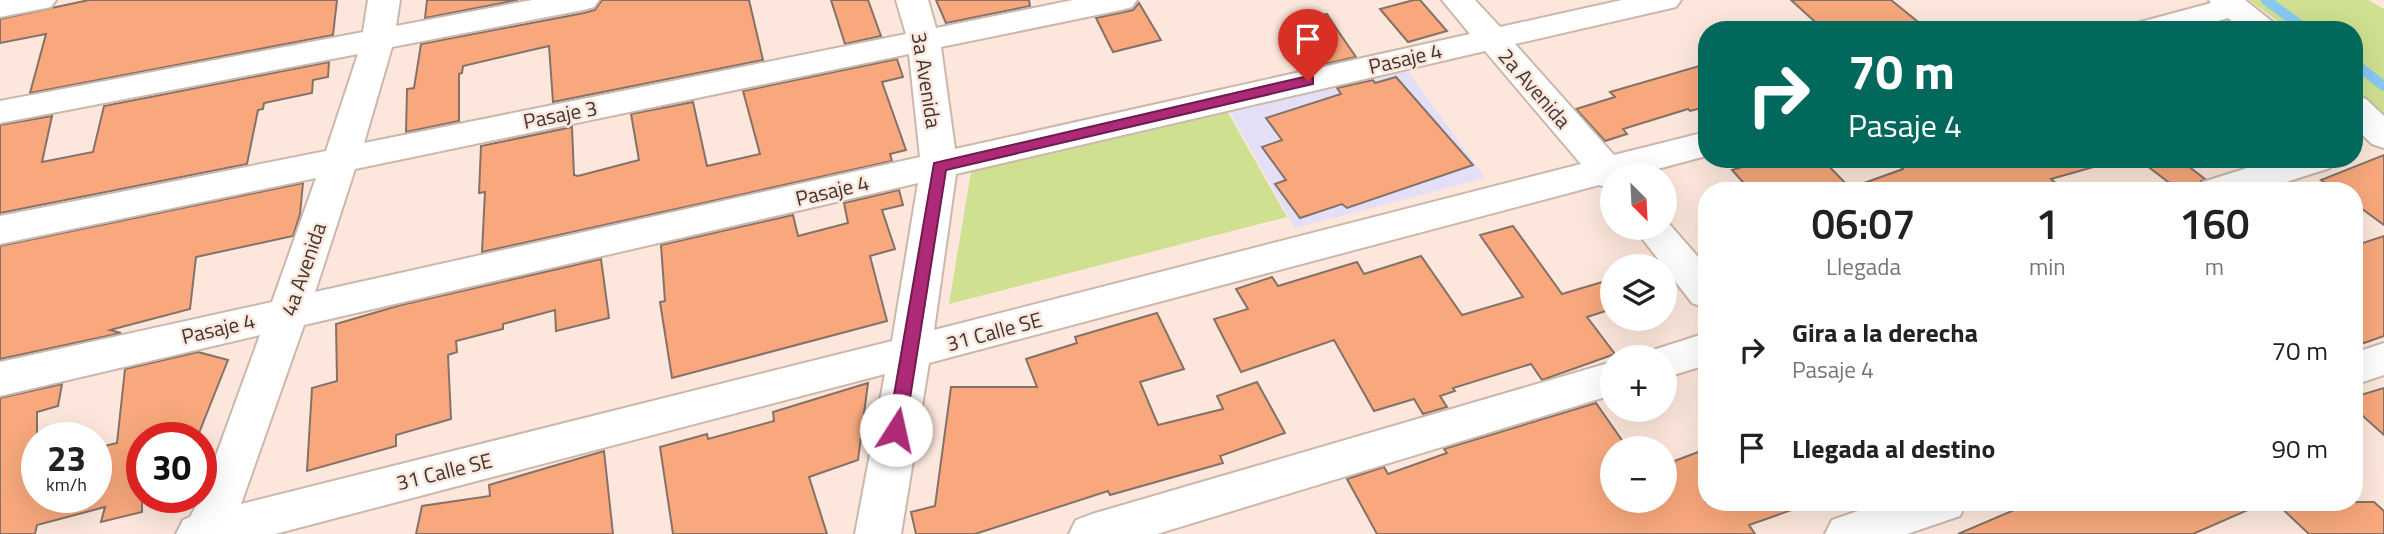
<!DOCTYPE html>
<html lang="es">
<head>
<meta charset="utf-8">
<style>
  :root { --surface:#fff; --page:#f2f2f2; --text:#222; --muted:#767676 }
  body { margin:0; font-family:"Titillium Web",sans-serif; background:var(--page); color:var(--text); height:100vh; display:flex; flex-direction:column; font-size:26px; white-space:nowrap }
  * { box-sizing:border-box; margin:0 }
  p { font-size:23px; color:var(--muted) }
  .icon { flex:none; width:38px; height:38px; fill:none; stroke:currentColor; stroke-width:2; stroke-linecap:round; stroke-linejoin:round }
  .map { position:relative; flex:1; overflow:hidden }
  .details { position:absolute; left:1698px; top:182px; width:665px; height:329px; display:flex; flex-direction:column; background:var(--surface); border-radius:28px; box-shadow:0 7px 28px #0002 }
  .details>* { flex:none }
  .top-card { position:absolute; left:1698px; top:21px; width:665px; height:147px; border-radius:28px; box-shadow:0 7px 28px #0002; background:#00695c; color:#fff; overflow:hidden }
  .needle { width:46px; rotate:156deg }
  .controls { position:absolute; left:1600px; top:163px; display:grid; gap:14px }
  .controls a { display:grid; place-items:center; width:77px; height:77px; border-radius:50%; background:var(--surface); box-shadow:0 7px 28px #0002; font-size:35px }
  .speed { position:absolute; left:21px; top:422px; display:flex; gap:14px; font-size:35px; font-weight:700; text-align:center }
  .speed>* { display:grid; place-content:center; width:91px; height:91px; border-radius:50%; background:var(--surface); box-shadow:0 7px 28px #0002; line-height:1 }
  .speed small { font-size:18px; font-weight:400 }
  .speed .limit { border:10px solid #d22; background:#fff; color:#111 }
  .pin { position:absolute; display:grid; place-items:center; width:60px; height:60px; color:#fff; margin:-72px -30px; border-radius:50% 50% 50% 0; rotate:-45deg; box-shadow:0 0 7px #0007 }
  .pin .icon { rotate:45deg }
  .me { position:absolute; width:77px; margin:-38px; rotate:10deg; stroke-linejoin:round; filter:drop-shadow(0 0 5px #0008) }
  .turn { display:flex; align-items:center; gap:24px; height:147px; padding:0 35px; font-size:32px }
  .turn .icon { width:91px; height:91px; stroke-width:2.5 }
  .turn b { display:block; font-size:49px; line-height:60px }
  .eta { display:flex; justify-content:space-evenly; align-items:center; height:119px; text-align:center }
  .eta b { font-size:42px; font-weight:600; line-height:49px }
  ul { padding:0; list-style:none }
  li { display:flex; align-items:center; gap:21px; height:98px; padding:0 35px }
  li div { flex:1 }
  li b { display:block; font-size:26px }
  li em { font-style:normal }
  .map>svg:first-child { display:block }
  .education { fill:#e2dff6 }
  .green { fill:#d0e091 }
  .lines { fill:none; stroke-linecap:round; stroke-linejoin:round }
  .stream { stroke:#88c9f3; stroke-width:10 }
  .building { fill:#f8a87c; stroke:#847268; stroke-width:2 }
  .minor-casing { stroke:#ccb7ac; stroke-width:4 }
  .minor { fill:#fff; fill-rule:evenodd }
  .route { fill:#ac2a77; stroke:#701b4d; stroke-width:2 }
  .labels { text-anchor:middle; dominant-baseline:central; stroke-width:5; stroke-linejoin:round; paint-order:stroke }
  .street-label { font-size:21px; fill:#3f3733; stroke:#fde7dc }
</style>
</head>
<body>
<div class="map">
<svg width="2384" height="534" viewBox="0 0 2384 534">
  <rect width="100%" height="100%" fill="#fde7dc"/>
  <path class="education" d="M 1408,71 L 1485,178 L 1295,228 L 1230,112 Z"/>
  <g class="green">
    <path d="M 2249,0 L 2368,0 L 2384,9 L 2384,117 L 2354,89 L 2354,30 L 2290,30 Z"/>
    <path d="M 1227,111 L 1287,217 L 949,304 L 972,166 Z"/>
  </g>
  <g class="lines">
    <g class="stream">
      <path d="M 2266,0 L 2307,30"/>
      <path d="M 2354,63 L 2384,86"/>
    </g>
  </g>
  <g class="building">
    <path d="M 89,0 L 337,0 L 333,35 L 30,93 L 46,34 L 0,43 L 0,19 Z"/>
    <path d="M 427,0 L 518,0 L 425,18 Z"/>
    <path d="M 602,0 L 749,0 L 763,60 L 553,102 L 549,46 L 463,66 L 462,73 L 459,74 L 459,121 L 406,132 L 407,89 L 414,88 L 421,44 L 584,13 L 595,10 Z"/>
    <path d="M 831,0 L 868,0 L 881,36 L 845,44 Z"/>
    <path d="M 936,0 L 1029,0 L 1030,6 L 946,23 Z"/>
    <path d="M 1414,0 L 1420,0 L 1447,31 L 1408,42 L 1380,9 Z"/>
    <path d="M 1791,0 L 1891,0 L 1928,30 L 1824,30 Z"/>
    <path d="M 1139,3 L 1161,40 L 1113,52 L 1096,18 L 1133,10 Z"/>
    <path d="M 1327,14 L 1336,28 L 1356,57 L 1321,65 L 1293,22 Z"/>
    <path d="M 897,59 L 903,77 L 882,82 L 906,150 L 890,154 L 892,161 L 482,252 L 485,192 L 479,193 L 481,146 L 572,127 L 574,175 L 578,176 L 639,160 L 631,114 L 693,102 L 707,166 L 760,154 L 743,91 Z"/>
    <path d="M 329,62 L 328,77 L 313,80 L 312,93 L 264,103 L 263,109 L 258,110 L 247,164 L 0,213 L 0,125 L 52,116 L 42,162 L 93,152 L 104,106 Z"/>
    <path d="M 1706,64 L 1706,107 L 1690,111 L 1688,109 L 1623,129 L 1627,134 L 1605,141 L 1576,109 L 1615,97 L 1610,92 Z"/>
    <path d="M 1396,77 L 1473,165 L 1347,208 L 1342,204 L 1300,218 L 1275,184 L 1286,180 L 1262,147 L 1282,140 L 1266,118 L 1341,94 L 1337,88 L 1373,80 L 1375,83 Z"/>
    <path d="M 2384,155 L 2384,225 L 2354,203 L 2354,191 L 2336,191 L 2321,180 Z"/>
    <path d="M 1770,159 L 1822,159 L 1853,191 L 1751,191 L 1732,170 Z"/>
    <path d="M 1892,159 L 2096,159 L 2097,166 L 2051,179 L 2065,191 L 1854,191 L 1853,187 L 1903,169 Z"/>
    <path d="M 2138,159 L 2179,159 L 2205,179 L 2201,181 L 2196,191 L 2180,191 Z"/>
    <path d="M 303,183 L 300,214 L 293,236 L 196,257 L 190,309 L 110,330 L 121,333 L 0,359 L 0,246 Z"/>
    <path d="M 899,190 L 903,205 L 882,210 L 895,249 L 870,256 L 887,321 L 672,378 L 660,302 L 665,301 L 661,245 L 793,215 L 798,236 L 848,223 L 844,203 Z"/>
    <path d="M 1513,226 L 1562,294 L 1612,279 L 1612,309 L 1587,317 L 1615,354 L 1542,380 L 1531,364 L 1453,388 L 1455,391 L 1440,396 L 1447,407 L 1423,414 L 1414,399 L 1374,411 L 1334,340 L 1241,372 L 1214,319 L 1248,309 L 1236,289 L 1272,277 L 1278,286 L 1357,262 L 1364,274 L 1421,256 L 1462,315 L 1523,297 L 1480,235 Z"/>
    <path d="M 2384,236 L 2384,336 L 2364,343 L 2354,335 L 2354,246 Z"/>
    <path d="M 601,259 L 609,318 L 556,331 L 555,310 L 503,324 L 503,329 L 456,341 L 457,352 L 448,355 L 451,419 L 396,435 L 396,446 L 307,471 L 312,388 L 337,381 L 336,324 L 401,305 Z"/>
    <path d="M 1157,313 L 1184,369 L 1140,382 L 1158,425 L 1223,409 L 1217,396 L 1257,382 L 1285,433 L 1220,456 L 1223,463 L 1110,495 L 1108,491 L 975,534 L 916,534 L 911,512 L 935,506 L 951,387 L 1037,387 L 1026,359 L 1077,343 L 1075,337 Z"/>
    <path d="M 198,352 L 228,360 L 197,438 L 142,438 L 142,512 L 101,522 L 105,507 L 37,525 L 35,534 L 0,534 L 0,398 L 62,384 L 58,406 L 37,412 L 37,497 L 96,497 L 96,448 L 117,443 L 125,369 Z"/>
    <path d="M 868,383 L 858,460 L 809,477 L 827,534 L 673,534 L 660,447 L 707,434 L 708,439 L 774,421 L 773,412 Z"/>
    <path d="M 2384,388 L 2384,435 L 2354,408 L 2354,397 Z"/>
    <path d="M 1596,403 L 1626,446 L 1612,448 L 1612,500 L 1664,501 L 1664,465 L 1706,449 L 1706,502 L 1802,502 L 1803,506 L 1749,525 L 1755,534 L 1377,534 L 1347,479 L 1384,467 L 1388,474 L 1447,453 L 1444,449 Z"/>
    <path d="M 604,451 L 613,534 L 416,534 L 422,506 L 490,496 L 489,485 Z"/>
    <path d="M 2033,502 L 2266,502 L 2193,534 L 1958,534 Z"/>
    <path d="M 2275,502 L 2374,502 L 2384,511 L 2384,534 L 2309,534 Z"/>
  </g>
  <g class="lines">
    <g class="minor-casing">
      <g id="minor">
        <path d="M 0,0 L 56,0 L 51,7 L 0,17 Z"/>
        <path d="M 368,0 L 400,0 L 396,26 L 532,0 L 599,0 L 594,7 L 583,10 L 392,47 L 364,143 L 906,34 L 896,0 L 928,0 L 936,28 L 1073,0 L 1137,0 L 1132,7 L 1121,10 L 941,47 L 955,149 L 1470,34 L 1442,0 L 1475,0 L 1500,27 L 1622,0 L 1681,0 L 1676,7 L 1515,44 L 1614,155 L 1706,132 L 1706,156 L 1635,175 L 1612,175 L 1612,189 L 1599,185 L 929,363 L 901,534 L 855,534 L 885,374 L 275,534 L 176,534 L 183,520 L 190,517 L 201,497 L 260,335 L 0,396 L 0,362 L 272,302 L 316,178 L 0,244 L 0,216 L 326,151 L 358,54 L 0,123 L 0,101 L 363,32 ZM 1485,51 L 1581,164 L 934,330 L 956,174 ZM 909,54 L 920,157 L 315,292 L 355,169 ZM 918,183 L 892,341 L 241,504 L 304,325 Z"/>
        <path d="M 2209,0 L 2245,0 L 2274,23 L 2279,30 L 2242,30 L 2228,18 L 2187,30 L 2132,30 L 2137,23 L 2211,3 Z"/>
        <path d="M 2354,96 L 2366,99 L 2384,116 L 2384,148 L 2372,144 L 2354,127 Z"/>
        <path d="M 2276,159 L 2335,159 L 2330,168 L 2258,191 L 2198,191 L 2203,182 Z"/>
        <path d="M 1664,218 L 1706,266 L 1706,308 L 1692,303 L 1634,228 L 1664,228 Z"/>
        <path d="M 1706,333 L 1706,365 L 1664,378 L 1664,357 L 1646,357 L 1650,351 Z"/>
        <path d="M 2384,343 L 2384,375 L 2354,385 L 2354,353 Z"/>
        <path d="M 1612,362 L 1612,395 L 1157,534 L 1069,534 L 1076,520 L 1092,514 Z"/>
        <path d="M 1884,502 L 1966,502 L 1960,516 L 1907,534 L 1825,534 L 1832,520 Z"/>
      </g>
    </g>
    <use href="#minor" class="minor"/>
  </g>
  <path class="route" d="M 1308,76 L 1313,77 L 1313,84 L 946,170 L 905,430 L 903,435 L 896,437 L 890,435 L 888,430 L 934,163 Z"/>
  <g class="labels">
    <g class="street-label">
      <text transform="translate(1405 58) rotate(-13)">Pasaje 4</text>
      <text transform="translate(927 80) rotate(81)">3a Avenida</text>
      <text transform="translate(1535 88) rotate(49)">2a Avenida</text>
      <text transform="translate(560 114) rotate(-11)">Pasaje 3</text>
      <text transform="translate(832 190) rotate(-13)">Pasaje 4</text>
      <text transform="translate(303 269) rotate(-71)">4a Avenida</text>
      <text transform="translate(218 328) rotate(-13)">Pasaje 4</text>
      <text transform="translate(994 331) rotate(-15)">31 Calle SE</text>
      <text transform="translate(444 471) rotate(-14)">31 Calle SE</text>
    </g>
  </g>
</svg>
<div class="controls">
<a><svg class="needle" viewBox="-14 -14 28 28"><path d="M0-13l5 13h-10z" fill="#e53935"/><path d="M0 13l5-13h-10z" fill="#767676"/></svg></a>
<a><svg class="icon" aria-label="layers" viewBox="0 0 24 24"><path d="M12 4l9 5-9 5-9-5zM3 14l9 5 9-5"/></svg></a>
<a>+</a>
<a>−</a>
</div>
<div class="speed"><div>23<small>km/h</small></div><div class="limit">30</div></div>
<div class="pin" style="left:1308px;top:81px;background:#d93025"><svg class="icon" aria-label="arrive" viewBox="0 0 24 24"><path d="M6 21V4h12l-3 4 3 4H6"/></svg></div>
<svg class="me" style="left:896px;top:430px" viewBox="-20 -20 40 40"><circle r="19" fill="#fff"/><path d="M0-13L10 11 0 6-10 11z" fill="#ac2a77"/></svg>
<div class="top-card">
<div class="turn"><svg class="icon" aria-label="right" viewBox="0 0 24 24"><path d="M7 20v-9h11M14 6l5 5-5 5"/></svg><div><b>70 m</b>Pasaje 4</div></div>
</div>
<section class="details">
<div class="eta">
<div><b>06:07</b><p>Llegada</p></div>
<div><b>1</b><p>min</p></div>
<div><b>160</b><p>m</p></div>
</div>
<ul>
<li><svg class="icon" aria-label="right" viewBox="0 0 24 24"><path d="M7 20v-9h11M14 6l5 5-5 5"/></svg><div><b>Gira a la derecha</b><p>Pasaje 4</p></div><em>70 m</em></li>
<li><svg class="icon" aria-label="arrive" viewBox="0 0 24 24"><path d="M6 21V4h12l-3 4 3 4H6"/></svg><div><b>Llegada al destino</b></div><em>90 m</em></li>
</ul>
</section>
</div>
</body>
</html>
